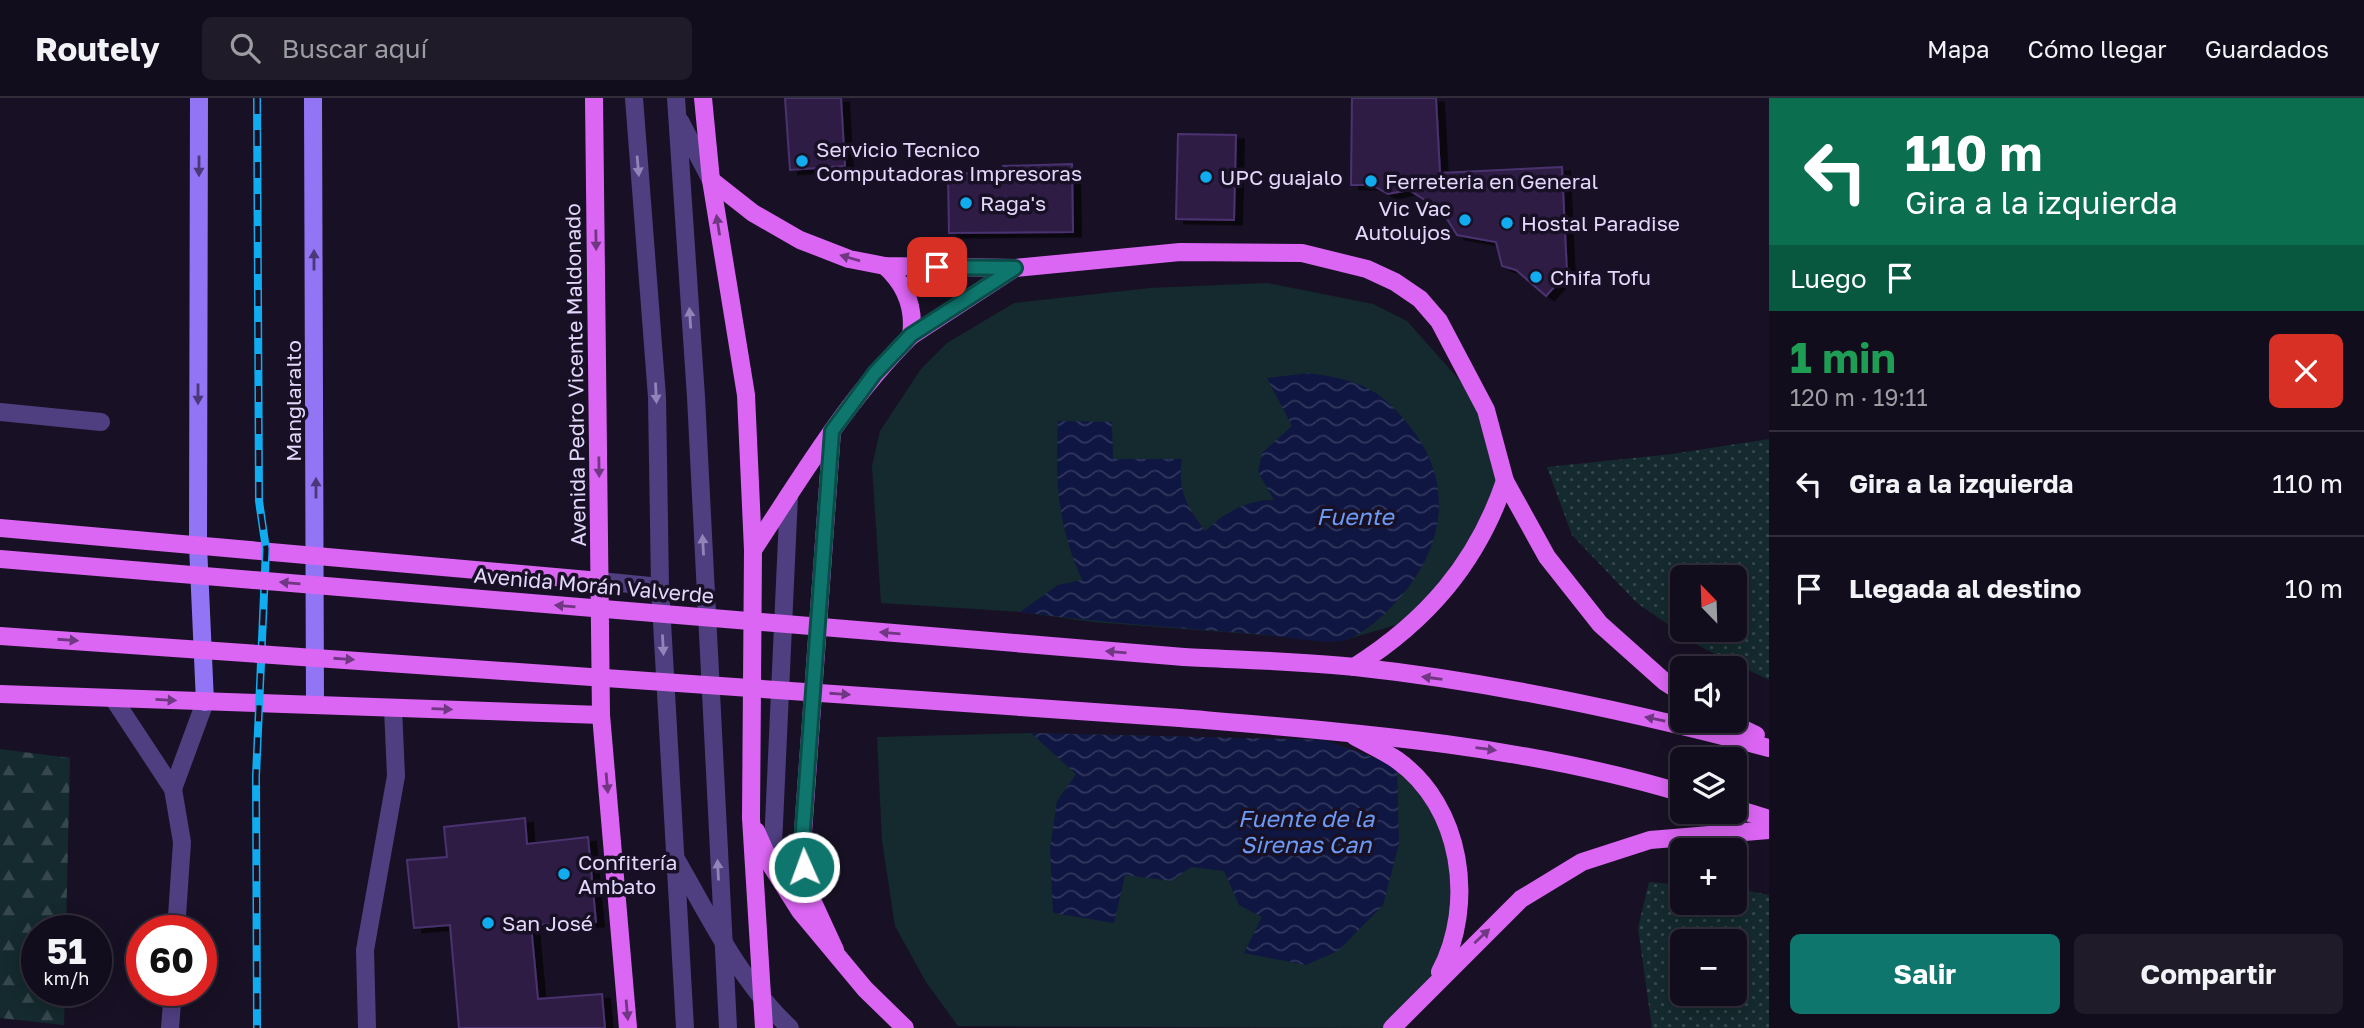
<!DOCTYPE html>
<html lang="es">
<head>
<meta charset="utf-8">
<style>
  :root { --surface:#120d1c; --page:#1f1b29; --text:#f1f3f6; --muted:#9c9ca3; --line:#312d3b; --accent:#0f766e }
  body { margin:0; font-family:"Golos Text",sans-serif; background:var(--page); color:var(--text); height:100vh; display:flex; flex-direction:column; font-size:26px; white-space:nowrap }
  * { box-sizing:border-box; margin:0 }
  p { font-size:23px; color:var(--muted) }
  .icon { flex:none; width:38px; height:38px; fill:none; stroke:currentColor; stroke-width:2; stroke-linecap:round; stroke-linejoin:round }
  .map { position:relative; flex:1; overflow:hidden }
  .sheet { display:flex; flex-direction:column; background:var(--surface); width:595px }
  .sheet>* { flex:none }
  .top-card { background:#0b6e4f; color:#fff; overflow:hidden }
  .needle { width:46px; rotate:337deg }
  .tools { position:absolute; left:1670px; top:467px; display:grid; gap:14px }
  .tools a { display:grid; place-items:center; width:77px; height:77px; border-radius:10px; background:var(--surface); box-shadow:0 4px 18px #0003,0 0 0 2px var(--line); font-size:35px }
  .speed { position:absolute; left:21px; top:817px; display:flex; gap:14px; font-size:35px; font-weight:700; text-align:center }
  .speed>* { display:grid; place-content:center; width:91px; height:91px; border-radius:50%; background:var(--surface); box-shadow:0 4px 18px #0003,0 0 0 2px var(--line); line-height:1 }
  .speed small { font-size:18px; font-weight:400 }
  .speed .limit { border:10px solid #d22; background:#fff; color:#111 }
  .pin { position:absolute; display:grid; place-items:center; width:60px; height:60px; color:#fff; margin:-30px; border-radius:14px; box-shadow:0 4px 10px #0006 }
  .me { position:absolute; width:77px; margin:-38px; rotate:358deg; stroke-linejoin:round; filter:drop-shadow(0 0 5px #0008) }
  .turn { display:flex; align-items:center; gap:24px; height:147px; padding:0 21px; font-size:32px }
  .turn .icon { width:91px; height:91px; stroke-width:2.5 }
  .turn b { display:block; font-size:49px; line-height:60px }
  .then { display:flex; align-items:center; height:66px; padding:0 21px; background:#0003; gap:14px; font-size:26px }
  .round { display:grid; place-items:center; flex:none; width:74px; height:74px; border-radius:10px; background:var(--page) }
  .headline { display:flex; align-items:center; justify-content:space-between; height:119px; padding:0 21px }
  h1 { font-size:42px; font-weight:700; line-height:52px; color:#1e9e55 }
  .cta { display:flex; gap:14px; margin-top:auto; padding:14px 21px }
  .cta a { flex:1; height:80px; border-radius:10px; background:var(--accent); color:#fff; font-size:28px; font-weight:700; line-height:80px; text-align:center }
  .cta a+a { background:var(--page); color:var(--text) }
  ul { padding:0; list-style:none }
  li { display:flex; align-items:center; gap:21px; height:105px; padding:0 21px; border-top:2px solid var(--line) }
  li div { flex:1 }
  li b { display:block; font-size:26px }
  li em { font-style:normal }
  header { display:flex; align-items:center; gap:42px; box-sizing:border-box; height:98px; padding:0 35px; background:var(--surface); border-bottom:2px solid var(--line) }
  header strong { font-size:33px }
  nav { display:flex; gap:38px; margin-inline-start:auto; font-size:24px }
  .search { width:490px; height:63px; background:var(--page); display:flex; align-items:center; gap:18px; box-sizing:border-box; padding:0 24px; border-radius:10px; color:var(--muted); font-size:26px }
  main { display:flex; flex:1; min-height:0 }
  .map>svg:first-child { display:block }
  .grass { fill:url(#grass-dots); fill-rule:evenodd }
  .forest { fill:url(#forest-firs) }
  .park { fill:#142a2e }
  .water { fill:url(#water-waves) }
  .building { fill:#2e1e44; stroke:#4a326f; stroke-width:2; filter:url(#shadow) }
  .lines { fill:none; stroke-linecap:round; stroke-linejoin:round }
  .lane { stroke:#4f3f80; stroke-width:18 }
  .street { stroke:#4f3f80; stroke-width:18 }
  .secondary { stroke:#9275f5; stroke-width:18 }
  .primary { stroke:#dc66f4; stroke-width:18 }
  .rail-casing { stroke:#11acef; stroke-width:8 }
  .rail { stroke:#181125; stroke-width:5; stroke-dasharray:16; stroke-linecap:butt }
  .primary-bridge { stroke:#dc66f4; stroke-width:18 }
  .oneway { fill:#493978 }
  .oneway2 { fill:#9283b8 }
  .oneway3 { fill:#703782 }
  .route-casing { stroke:#0a4d48; stroke-width:18 }
  .route { stroke:#0f766e; stroke-width:12 }
  .poi-dot { fill:#11acef; stroke:#181125; stroke-width:2.5 }
  .labels { text-anchor:middle; dominant-baseline:central; stroke-width:7; stroke-linejoin:round; paint-order:stroke }
  .poi-label { font-size:21px; fill:#e3d7fc; stroke:#181125; text-anchor:start }
  .street-label { font-size:21px; fill:#e3d7fc; stroke:#181125 }
  .water-label { font-size:23px; font-style:italic; fill:#6c9af5; stroke:#181125 }
</style>
</head>
<body>
<header>
<strong>Routely</strong>
<div class="search"><svg class="icon" aria-label="search" viewBox="0 0 24 24"><circle cx="10" cy="10" r="6"/><path d="M15 15l6 6"/></svg>Buscar aquí</div>
<nav><a>Mapa</a><a>Cómo llegar</a><a>Guardados</a></nav>
</header>
<main>
<div class="map">
<svg width="1769" height="930" viewBox="0 0 1769 930">
  <defs>
    <pattern id="grass-dots" width="8" height="8" patternUnits="userSpaceOnUse" patternTransform="scale(1.75)"><rect width="8" height="8" fill="#142a2e"/><path d="M2 2h.1M6 6h.1" fill="none" stroke="#36484d" stroke-width="1.8" stroke-linecap="round"/></pattern>
    <pattern id="forest-firs" width="22" height="20" patternUnits="userSpaceOnUse" patternTransform="scale(1.75)"><rect width="22" height="20" fill="#142a2e"/><path d="M5 1l3.5 6h-7zM16 11l3.5 6h-7z" fill="#36484d"/></pattern>
    <pattern id="water-waves" width="16" height="10" patternUnits="userSpaceOnUse" patternTransform="scale(1.75)"><rect width="16" height="10" fill="#0e1641"/><path d="M0 5q4-4 8 0t8 0" fill="none" stroke="#31375d"/></pattern>
    <filter id="shadow"><feDropShadow dx="8" dy="4.5" stdDeviation="0" flood-color="#0009"/></filter>
  </defs>
  <rect width="100%" height="100%" fill="#181125"/>
  <g class="grass">
    <path d="M 1769,341 L 1769,582 L 1699,548 L 1637,505 L 1572,437 L 1547,369 L 1672,356 ZM 1682,480 L 1734,480 L 1734,532 L 1682,532 Z"/>
    <path d="M 1649,784 L 1682,787 L 1682,805 L 1734,805 L 1734,790 L 1769,797 L 1769,930 L 1652,930 L 1638,830 ZM 1682,844 L 1734,844 L 1734,896 L 1682,896 Z"/>
  </g>
  <path class="forest" d="M 0,651 L 70,660 L 66,833 L 37,833 L 37,892 L 65,893 L 64,927 L 0,920 Z"/>
  <g class="park">
    <path d="M 1268,185 L 1373,206 L 1407,223 L 1486,312 L 1505,383 L 1449,490 L 1396,527 L 1341,543 L 1093,524 L 1020,514 L 881,505 L 872,368 L 880,333 L 921,271 L 947,245 L 1014,205 L 1150,190 Z"/>
    <path d="M 1031,635 L 1324,642 L 1378,661 L 1397,662 L 1437,708 L 1460,785 L 1434,886 L 1383,930 L 958,928 L 926,884 L 895,828 L 882,743 L 877,639 Z"/>
  </g>
  <g class="water">
    <path d="M 1308,275 C 1329,278 1350,281 1369,291 C 1384,299 1398,313 1408,326 C 1456,384 1445,450 1397,503 C 1383,518 1362,538 1342,543 C 1328,546 1284,539 1268,537 C 1185,530 1102,525 1020,514 L 1058,487 L 1082,482 C 1057,425 1055,384 1058,323 L 1112,324 L 1113,361 L 1182,361 C 1177,391 1187,409 1205,433 C 1226,414 1246,402 1274,402 L 1258,374 L 1262,355 L 1292,328 L 1267,280 Z"/>
    <path d="M 1031,635 L 1324,642 L 1378,661 L 1397,662 L 1399,746 L 1383,807 L 1338,853 L 1306,867 L 1244,855 L 1262,819 L 1239,807 L 1224,773 L 1191,769 L 1171,783 L 1125,777 L 1114,825 L 1053,815 L 1050,751 L 1057,703 L 1076,676 Z"/>
  </g>
  <g class="building">
    <path d="M 785,0 L 841,0 L 845,68 L 790,72 Z"/>
    <path d="M 1352,0 L 1436,0 L 1440,75 L 1562,69 L 1567,175 L 1546,198 L 1516,172 L 1502,168 L 1496,144 L 1457,137 L 1442,113 L 1409,92 L 1388,96 L 1372,87 L 1351,87 Z"/>
    <path d="M 1178,36 L 1236,37 L 1234,122 L 1176,121 Z"/>
    <path d="M 1072,66 L 1073,134 L 949,135 L 948,76 L 1003,74 L 1003,68 Z"/>
    <path d="M 525,720 L 527,746 L 588,739 L 596,824 L 531,827 L 538,901 L 602,896 L 605,930 L 459,930 L 450,827 L 414,830 L 407,762 L 447,759 L 444,729 Z"/>
  </g>
  <g class="lines">
    <g class="lane">
      <path d="M 634,0 L 657,299 L 660,489 L 685,930"/>
      <path d="M 676,0 L 696,299 L 728,930"/>
      <path d="M 680,23 L 711,82"/>
      <path d="M 0,314 L 101,324"/>
      <path d="M 600,483 L 660,489"/>
      <path d="M 113,600 L 173,691 L 182,744 L 176,833"/>
      <path d="M 173,691 L 205,604"/>
      <path d="M 676,761 C 710,820 740,883 790,930"/>
      <path d="M 772,769 L 789,397"/>
      <path d="M 170,930 L 173,892"/>
    </g>
    <path class="street" d="M 367,930 L 365,852 L 396,678 L 393,610"/>
    <g class="secondary">
      <path d="M 199,0 L 198,447 L 205,604"/>
      <path d="M 313,0 L 315,607"/>
    </g>
    <g class="primary">
      <path d="M 594,0 L 601,617 L 628,930"/>
      <path d="M 703,0 L 711,82 L 746,297 L 753,452 L 751,720 L 764,930"/>
      <path d="M 711,82 L 753,115 L 800,142 L 849,161 L 885,168 L 1015,170 L 1180,154 L 1302,155 L 1367,171 L 1395,184 L 1420,201 L 1439,223 L 1486,312 L 1505,383 L 1547,459 L 1600,526 L 1665,584 L 1682,595"/>
      <path d="M 885,168 C 906,187 915,210 911,238"/>
      <path d="M 832,333 L 802,748 L 812,802 L 835,852"/>
      <path d="M 0,430 L 600,483"/>
      <path d="M 753,452 C 802,378 848,300 911,238 L 1015,170"/>
      <path d="M 1184,559 C 1241,562 1299,563 1355,569 C 1495,584 1633,614 1769,650"/>
      <path d="M 1354,569 C 1427,523 1477,465 1505,383"/>
      <path d="M 0,596 L 601,617"/>
      <path d="M 1180,620 C 1348,634 1519,646 1682,695"/>
      <path d="M 1727,623 L 1756,637"/>
      <path d="M 1354,638 C 1368,646 1384,653 1397,662 C 1462,708 1476,806 1440,874"/>
      <path d="M 1734,710 L 1769,721"/>
      <path d="M 756,733 L 772,769 L 800,813 L 865,891 L 905,930"/>
      <path d="M 1392,930 L 1521,801 L 1582,764 L 1650,742 L 1769,732"/>
    </g>
    <g class="rail-casing">
      <path id="rail" d="M 257,0 L 259,403 L 266,451 L 256,678 L 257,930"/>
    </g>
    <use href="#rail" class="rail"/>
    <g class="primary-bridge">
      <path d="M 0,461 L 1184,559"/>
      <path d="M 0,538 L 1180,620"/>
    </g>
  </g>
  <defs><path id="oneway-solid" d="M-6-.8H1V-3.2L6.5 0L1 3.2V.8H-6Z" transform="scale(1.75)"/></defs>
  <g class="oneway">
    <use href="#oneway-solid" transform="translate(199 68) rotate(90)"/>
    <use href="#oneway-solid" transform="translate(314 162) rotate(-90)"/>
    <use href="#oneway-solid" transform="translate(198 296) rotate(90)"/>
    <use href="#oneway-solid" transform="translate(316 390) rotate(-90)"/>
  </g>
  <g class="oneway2">
    <use href="#oneway-solid" transform="translate(638 68) rotate(85)"/>
    <use href="#oneway-solid" transform="translate(690 220) rotate(-94)"/>
    <use href="#oneway-solid" transform="translate(656 295) rotate(87)"/>
    <use href="#oneway-solid" transform="translate(703 447) rotate(-93)"/>
    <use href="#oneway-solid" transform="translate(663 547) rotate(87)"/>
    <use href="#oneway-solid" transform="translate(718 772) rotate(-93)"/>
  </g>
  <g class="oneway3">
    <use href="#oneway-solid" transform="translate(718 127) rotate(-99)"/>
    <use href="#oneway-solid" transform="translate(596 142) rotate(89)"/>
    <use href="#oneway-solid" transform="translate(850 160) rotate(-164)"/>
    <use href="#oneway-solid" transform="translate(599 369) rotate(89)"/>
    <use href="#oneway-solid" transform="translate(290 485) rotate(-175)"/>
    <use href="#oneway-solid" transform="translate(565 508) rotate(-175)"/>
    <use href="#oneway-solid" transform="translate(890 535) rotate(-175)"/>
    <use href="#oneway-solid" transform="translate(68 542) rotate(4)"/>
    <use href="#oneway-solid" transform="translate(1116 554) rotate(-175)"/>
    <use href="#oneway-solid" transform="translate(344 561) rotate(4)"/>
    <use href="#oneway-solid" transform="translate(1432 580) rotate(-172)"/>
    <use href="#oneway-solid" transform="translate(840 596) rotate(4)"/>
    <use href="#oneway-solid" transform="translate(166 602) rotate(3)"/>
    <use href="#oneway-solid" transform="translate(442 611) rotate(2)"/>
    <use href="#oneway-solid" transform="translate(1655 621) rotate(-168)"/>
    <use href="#oneway-solid" transform="translate(1486 651) rotate(7)"/>
    <use href="#oneway-solid" transform="translate(607 685) rotate(85)"/>
    <use href="#oneway-solid" transform="translate(1482 838) rotate(-43)"/>
    <use href="#oneway-solid" transform="translate(627 912) rotate(85)"/>
  </g>
  <g class="lines">
    <g class="route-casing">
      <path id="route" d="M 804,769 L 803,731 L 832,333 L 875,275 L 911,237 L 1015,170 L 937,169"/>
    </g>
    <use href="#route" class="route"/>
  </g>
  <g class="poi-dot">
    <circle cx="802" cy="63" r="7"/>
    <circle cx="1206" cy="79" r="7"/>
    <circle cx="1371" cy="83" r="7"/>
    <circle cx="966" cy="105" r="7"/>
    <circle cx="1465" cy="122" r="7"/>
    <circle cx="1507" cy="125" r="7"/>
    <circle cx="1536" cy="179" r="7"/>
    <circle cx="564" cy="776" r="7"/>
    <circle cx="488" cy="825" r="7"/>
  </g>
  <g class="labels">
    <g class="poi-label">
      <text x="816" y="51">Servicio Tecnico<tspan x="816" dy="24">Computadoras Impresoras</tspan></text>
      <text x="1220" y="79">UPC guajalo</text>
      <text x="1385" y="83">Ferreteria en General</text>
      <text x="980" y="105">Raga's</text>
      <text x="1451" y="110" text-anchor="end">Vic Vac<tspan x="1451" dy="24">Autolujos</tspan></text>
      <text x="1521" y="125">Hostal Paradise</text>
      <text x="1550" y="179">Chifa Tofu</text>
      <text x="578" y="764">Confitería<tspan x="578" dy="24">Ambato</tspan></text>
      <text x="502" y="825">San José</text>
    </g>
    <g class="street-label">
      <text transform="translate(575 277) rotate(-91)">Avenida Pedro Vicente Maldonado</text>
      <text transform="translate(293 303) rotate(-90)">Manglaralto</text>
      <text transform="translate(594 487) rotate(5)">Avenida Morán Valverde</text>
    </g>
    <g class="water-label">
      <text x="1355" y="418">Fuente</text>
      <text x="1306" y="720">Fuente de la<tspan x="1306" dy="26">Sirenas Can</tspan></text>
    </g>
  </g>
</svg>
<div class="tools">
<a><svg class="needle" viewBox="-14 -14 28 28"><path d="M0-13l5 13h-10z" fill="#e53935"/><path d="M0 13l5-13h-10z" fill="#9c9ca3"/></svg></a>
<a><svg class="icon" aria-label="sound" viewBox="0 0 24 24"><path d="M4 9h4l5-4v14l-5-4H4zM17 9q2 3 0 6"/></svg></a>
<a><svg class="icon" aria-label="layers" viewBox="0 0 24 24"><path d="M12 4l9 5-9 5-9-5zM3 14l9 5 9-5"/></svg></a>
<a>+</a>
<a>−</a>
</div>
<div class="speed"><div>51<small>km/h</small></div><div class="limit">60</div></div>
<div class="pin" style="left:937px;top:169px;background:#d93025"><svg class="icon" aria-label="arrive" viewBox="0 0 24 24"><path d="M6 21V4h12l-3 4 3 4H6"/></svg></div>
<svg class="me" style="left:804px;top:769px" viewBox="-20 -20 40 40"><circle r="17" fill="#0f766e" stroke="#fff" stroke-width="3"/><path d="M0-11L8 9 0 5-8 9z" fill="#fff"/></svg>
</div>
<section class="sheet">
<div class="top-card">
<div class="turn"><svg class="icon" aria-label="left" viewBox="0 0 24 24"><path d="M17 20v-9H6M10 6l-5 5 5 5"/></svg><div><b>110 m</b>Gira a la izquierda</div></div>
<div class="then">Luego<svg class="icon" aria-label="arrive" viewBox="0 0 24 24"><path d="M6 21V4h12l-3 4 3 4H6"/></svg></div>
</div>
<div class="headline"><div><h1>1 min</h1><p>120 m · 19:11</p></div><a class="round" style="background:#d93025;color:#fff"><svg class="icon" aria-label="close" viewBox="0 0 24 24"><path d="M6 6l12 12M18 6L6 18"/></svg></a></div>
<ul>
<li><svg class="icon" aria-label="left" viewBox="0 0 24 24"><path d="M17 20v-9H6M10 6l-5 5 5 5"/></svg><div><b>Gira a la izquierda</b></div><em>110 m</em></li>
<li><svg class="icon" aria-label="arrive" viewBox="0 0 24 24"><path d="M6 21V4h12l-3 4 3 4H6"/></svg><div><b>Llegada al destino</b></div><em>10 m</em></li>
</ul>
<div class="cta"><a>Salir</a><a>Compartir</a></div>
</section>
</main>
</body>
</html>
